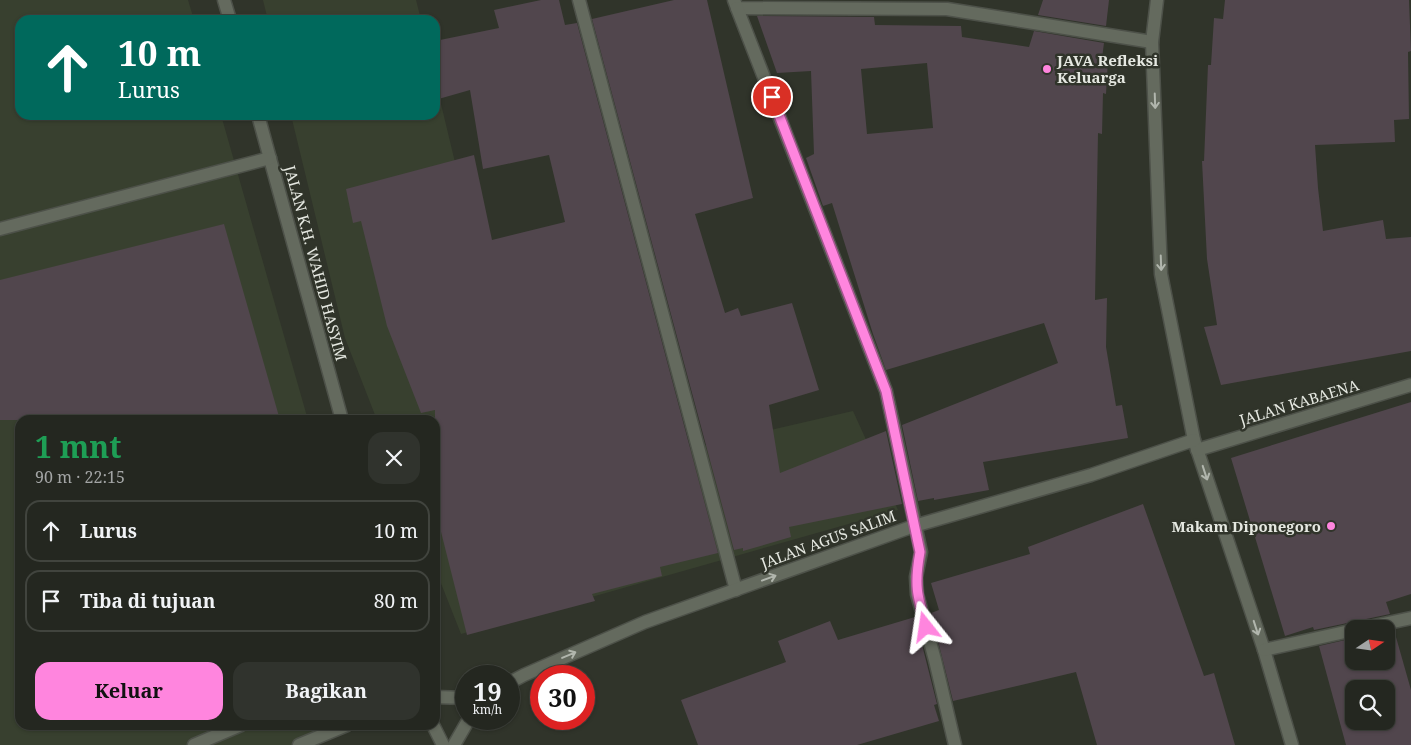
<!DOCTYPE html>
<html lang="id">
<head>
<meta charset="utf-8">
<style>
  :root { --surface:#242720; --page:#30332d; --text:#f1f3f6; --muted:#a3a5a5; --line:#41443e; --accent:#ff85de }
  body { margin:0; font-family:"Noto Serif",serif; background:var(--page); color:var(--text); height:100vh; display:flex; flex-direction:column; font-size:19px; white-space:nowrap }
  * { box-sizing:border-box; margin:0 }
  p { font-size:16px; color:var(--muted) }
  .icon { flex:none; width:28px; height:28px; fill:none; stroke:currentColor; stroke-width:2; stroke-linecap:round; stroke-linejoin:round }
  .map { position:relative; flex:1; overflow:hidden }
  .side { position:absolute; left:15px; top:415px; width:425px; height:315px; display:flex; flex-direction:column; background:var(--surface); border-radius:15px; box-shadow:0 1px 4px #0004,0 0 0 1px var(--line) }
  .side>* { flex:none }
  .top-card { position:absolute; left:15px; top:15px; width:425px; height:105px; border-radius:15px; box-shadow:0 1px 4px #0004,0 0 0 1px var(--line); background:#00695c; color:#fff; overflow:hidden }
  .needle { width:32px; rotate:77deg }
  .controls { position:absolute; left:1345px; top:620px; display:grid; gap:10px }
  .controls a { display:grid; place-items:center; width:50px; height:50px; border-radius:10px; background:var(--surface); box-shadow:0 1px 4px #0004,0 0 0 1px var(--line); font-size:25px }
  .speed { position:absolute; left:455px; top:665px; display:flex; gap:10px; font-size:25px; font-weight:700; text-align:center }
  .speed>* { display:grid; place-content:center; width:65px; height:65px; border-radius:50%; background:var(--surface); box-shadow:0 1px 4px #0004,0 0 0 1px var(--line); line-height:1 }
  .speed small { font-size:12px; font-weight:400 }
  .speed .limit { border:8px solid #d22; background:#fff; color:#111 }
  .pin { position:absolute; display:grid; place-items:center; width:42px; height:42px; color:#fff; margin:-21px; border:2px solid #fff; border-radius:50%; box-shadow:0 1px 5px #0007 }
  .me { position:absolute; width:55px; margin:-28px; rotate:345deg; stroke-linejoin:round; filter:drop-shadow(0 0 4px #0008) }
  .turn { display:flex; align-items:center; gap:18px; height:105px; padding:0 20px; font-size:22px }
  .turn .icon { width:65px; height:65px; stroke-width:2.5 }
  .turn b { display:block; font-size:35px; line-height:42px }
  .round { display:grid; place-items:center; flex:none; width:52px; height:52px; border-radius:15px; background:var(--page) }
  .headline { display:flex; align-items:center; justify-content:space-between; height:85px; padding:0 20px }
  h1 { font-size:30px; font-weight:700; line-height:38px; color:#1e9e55 }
  .cta { display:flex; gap:10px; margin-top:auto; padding:10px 20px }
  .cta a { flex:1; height:58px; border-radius:15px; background:var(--accent); color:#111; font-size:20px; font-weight:700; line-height:58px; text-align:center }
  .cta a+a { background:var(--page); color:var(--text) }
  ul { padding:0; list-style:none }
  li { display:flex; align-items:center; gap:15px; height:62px; margin:0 10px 8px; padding:0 10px; border:2px solid var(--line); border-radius:15px }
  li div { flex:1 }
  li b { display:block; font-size:19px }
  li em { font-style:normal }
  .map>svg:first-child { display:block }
  .built { fill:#38402f }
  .building { fill:#51464d; fill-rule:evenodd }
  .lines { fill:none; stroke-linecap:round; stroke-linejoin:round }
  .minor-casing { stroke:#4d5149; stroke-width:15 }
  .minor { stroke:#646a5e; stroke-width:12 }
  .oneway { stroke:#b1b6ad }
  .route-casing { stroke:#a65690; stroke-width:12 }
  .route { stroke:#ff85de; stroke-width:9 }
  .poi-dot { fill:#ff85de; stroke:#30342a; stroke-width:2 }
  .labels { text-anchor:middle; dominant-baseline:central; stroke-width:5; stroke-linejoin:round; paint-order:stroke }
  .poi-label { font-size:15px; font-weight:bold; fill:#e5e8e1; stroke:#30342a; text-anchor:start }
  .street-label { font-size:15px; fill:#e5e8e1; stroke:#30342a }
</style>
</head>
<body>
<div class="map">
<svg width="1411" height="745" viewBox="0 0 1411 745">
  <rect width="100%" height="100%" fill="#30342a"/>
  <g class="built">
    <path d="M 0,0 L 188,0 L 194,20 L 20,20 L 20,115 L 221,115 L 308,420 L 20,420 L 20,725 L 348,725 L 302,745 L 0,745 Z"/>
    <path d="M 263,0 L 416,0 L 421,20 L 268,20 Z"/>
    <path d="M 435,79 L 489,304 L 558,479 L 853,411 L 898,510 L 461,634 L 435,568 L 435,420 L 377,420 L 345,338 L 291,115 L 435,115 Z"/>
  </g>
  <g class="building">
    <path d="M 541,0 L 559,0 L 565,25 L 577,23 L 718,553 L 660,567 L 662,576 L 592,594 L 595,601 L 467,635 L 435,508 L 435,410 L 421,413 L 387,326 L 361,221 L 353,223 L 346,189 L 474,155 L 492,240 L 565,222 L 549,155 L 483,169 L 470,90 L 435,100 L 435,41 L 499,28 L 494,10 Z"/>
    <path d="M 674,0 L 707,0 L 753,198 L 695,214 L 725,313 L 738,308 L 741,316 L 792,303 L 819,390 L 769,405 L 780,473 L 886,431 L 902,504 L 789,527 L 791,537 L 743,551 L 743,548 L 734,550 L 592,19 Z"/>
    <path d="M 1043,0 L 1109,0 L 1106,26 L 1038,15 Z"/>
    <path d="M 1225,0 L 1409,0 L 1411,51 L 1408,52 L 1409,119 L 1394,120 L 1395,142 L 1315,145 L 1318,188 L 1323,231 L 1383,220 L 1386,239 L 1411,237 L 1411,351 L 1221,385 L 1204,327 L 1217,325 L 1207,259 L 1202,161 L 1204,161 L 1208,65 L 1211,65 L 1214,18 L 1223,19 Z"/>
    <path d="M 757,16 L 874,17 L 875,25 L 961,26 L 962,37 L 1029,47 L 1034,31 L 1104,43 L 1102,58 L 1108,59 L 1106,94 L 1103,93 L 1102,134 L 1098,133 L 1095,300 L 1107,298 L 1106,347 L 1116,406 L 1122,405 L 1128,438 L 983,462 L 989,490 L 934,500 L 934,498 L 918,501 L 902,425 L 1058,363 L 1044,323 L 886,370 L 873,334 L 832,203 L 823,206 L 806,158 L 814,154 L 811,71 L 777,73 ZM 927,63 L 933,128 L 867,134 L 861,69 Z"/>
    <path d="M 224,224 L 280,420 L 0,420 L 0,280 Z"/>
    <path d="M 1411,402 L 1411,594 L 1386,602 L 1390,614 L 1314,630 L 1313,627 L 1285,636 L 1231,458 Z"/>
    <path d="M 1143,504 L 1204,676 L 1214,673 L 1235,745 L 1097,745 L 1076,672 L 953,701 L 931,613 L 939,610 L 931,583 L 1030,554 L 1028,547 Z"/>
    <path d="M 915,617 L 937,704 L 934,705 L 939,721 L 857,745 L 698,745 L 681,700 L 786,662 L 778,641 L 830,621 L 838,640 Z"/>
    <path d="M 1394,630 L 1411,690 L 1411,745 L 1346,745 L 1319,646 L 1354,638 L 1354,661 L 1386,661 L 1386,632 ZM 1354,689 L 1386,689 L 1386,721 L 1354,721 Z"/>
  </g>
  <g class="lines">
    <g class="minor-casing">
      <g id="minor">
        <path d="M 224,0 L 230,20"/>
        <path d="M 579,0 L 736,590"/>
        <path d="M 734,0 L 737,8 L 947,9 L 1152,42"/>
        <path d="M 1157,0 L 1152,42 L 1161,274 L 1194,440 L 1264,650 L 1292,745"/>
        <path d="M 737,8 L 886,391 L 921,552 L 916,577 L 917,594 L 935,660 L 955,745"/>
        <path d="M 258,115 L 342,420"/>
        <path d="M 0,229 L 270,158"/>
        <path d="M 1197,450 L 1411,385"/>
        <path d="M 1360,629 L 1411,618"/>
        <path d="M 1264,650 L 1354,630"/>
        <path d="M 509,683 L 524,675 L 645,622 L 914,526 L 1091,475 L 1194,440"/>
        <path d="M 435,697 L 466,698"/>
        <path d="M 433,725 L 443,745"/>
        <path d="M 194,745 L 241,725"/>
        <path d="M 299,745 L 347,725"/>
        <path d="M 454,745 L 469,719"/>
      </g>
    </g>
    <use href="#minor" class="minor"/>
  </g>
  <defs><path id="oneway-shaft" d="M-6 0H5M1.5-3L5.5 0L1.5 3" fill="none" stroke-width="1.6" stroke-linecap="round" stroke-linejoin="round" transform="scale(1.25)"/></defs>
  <g class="oneway">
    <use href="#oneway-shaft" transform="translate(1155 101) rotate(88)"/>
    <use href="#oneway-shaft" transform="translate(1161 263) rotate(88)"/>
    <use href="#oneway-shaft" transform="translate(1205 473) rotate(72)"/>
    <use href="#oneway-shaft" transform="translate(769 578) rotate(-20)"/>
    <use href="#oneway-shaft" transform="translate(1256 628) rotate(72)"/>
    <use href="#oneway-shaft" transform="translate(569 655) rotate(-23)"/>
  </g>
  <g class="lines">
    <g class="route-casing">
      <path id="route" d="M 772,97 L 886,391 L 920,552 C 914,585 917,595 926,627"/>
    </g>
    <use href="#route" class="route"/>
  </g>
  <g class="poi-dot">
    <circle cx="1047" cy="69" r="5"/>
    <circle cx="1331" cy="526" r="5"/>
  </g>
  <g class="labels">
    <g class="poi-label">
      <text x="1057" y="60">JAVA Refleksi<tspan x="1057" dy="17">Keluarga</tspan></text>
      <text x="1321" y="526" text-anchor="end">Makam Diponegoro</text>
    </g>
    <g class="street-label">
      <text transform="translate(316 263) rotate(75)">JALAN K.H. WAHID HASYIM</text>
      <text transform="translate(1299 402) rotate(-17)">JALAN KABAENA</text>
      <text transform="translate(828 539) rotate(-20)">JALAN AGUS SALIM</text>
    </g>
  </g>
</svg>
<div class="controls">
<a><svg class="needle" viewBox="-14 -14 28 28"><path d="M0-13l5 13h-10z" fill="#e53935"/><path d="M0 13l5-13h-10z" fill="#a3a5a5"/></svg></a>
<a><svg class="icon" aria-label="search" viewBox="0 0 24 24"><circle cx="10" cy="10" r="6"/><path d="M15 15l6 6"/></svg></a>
</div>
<div class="speed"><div>19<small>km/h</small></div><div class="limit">30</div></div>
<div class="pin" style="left:772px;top:97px;background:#d93025"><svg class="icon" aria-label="arrive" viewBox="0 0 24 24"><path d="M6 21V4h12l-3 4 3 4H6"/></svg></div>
<svg class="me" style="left:926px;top:627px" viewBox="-20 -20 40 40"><path d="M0-17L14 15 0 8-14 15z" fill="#ff85de" stroke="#fff" stroke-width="4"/></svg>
<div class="top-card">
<div class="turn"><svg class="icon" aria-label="ahead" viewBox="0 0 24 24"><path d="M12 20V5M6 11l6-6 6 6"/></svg><div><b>10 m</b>Lurus</div></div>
</div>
<section class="side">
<div class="headline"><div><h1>1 mnt</h1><p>90 m · 22:15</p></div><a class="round"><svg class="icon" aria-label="close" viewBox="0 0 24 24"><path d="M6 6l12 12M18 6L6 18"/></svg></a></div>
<ul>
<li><svg class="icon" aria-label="ahead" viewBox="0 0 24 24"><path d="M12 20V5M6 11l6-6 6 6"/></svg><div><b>Lurus</b></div><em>10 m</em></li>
<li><svg class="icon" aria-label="arrive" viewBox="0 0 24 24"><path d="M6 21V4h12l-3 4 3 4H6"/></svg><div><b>Tiba di tujuan</b></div><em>80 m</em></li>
</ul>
<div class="cta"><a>Keluar</a><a>Bagikan</a></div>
</section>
</div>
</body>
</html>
